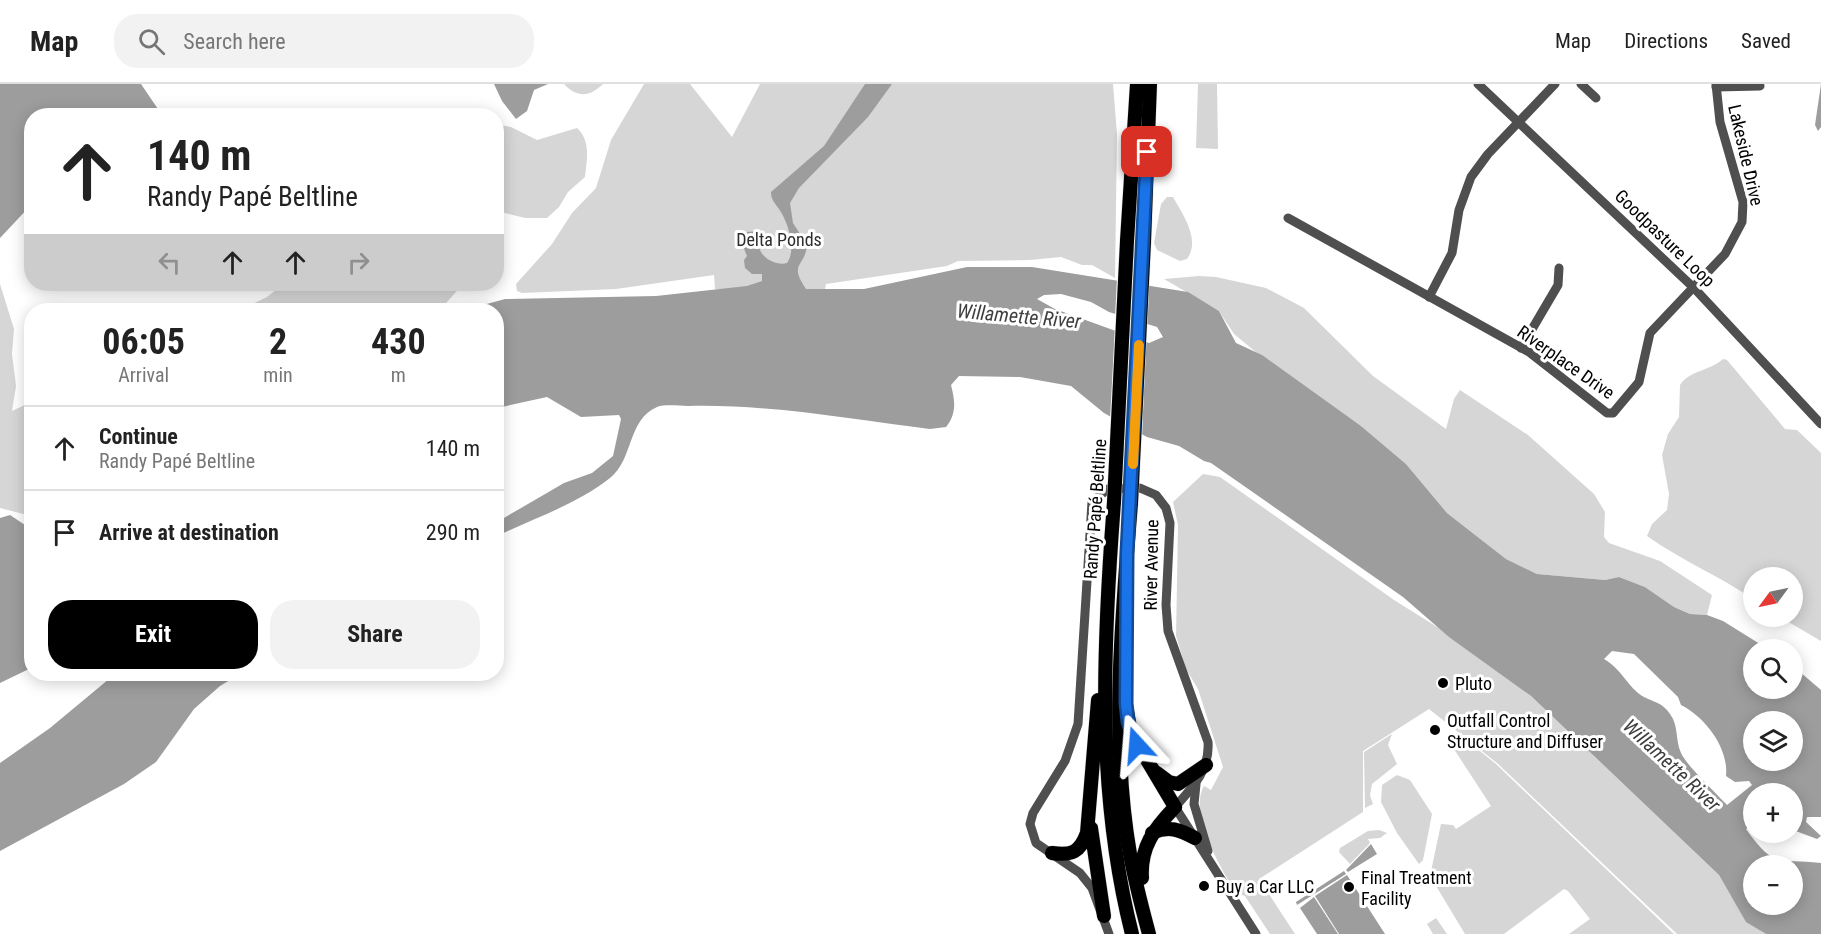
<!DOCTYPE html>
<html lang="en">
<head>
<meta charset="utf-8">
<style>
  :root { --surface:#fff; --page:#f2f2f2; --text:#222; --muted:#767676; --line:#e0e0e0; --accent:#000 }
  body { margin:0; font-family:"Roboto Condensed",sans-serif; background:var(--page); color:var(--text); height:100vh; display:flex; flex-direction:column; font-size:22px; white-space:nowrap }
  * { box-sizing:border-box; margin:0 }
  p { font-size:20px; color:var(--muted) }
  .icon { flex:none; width:33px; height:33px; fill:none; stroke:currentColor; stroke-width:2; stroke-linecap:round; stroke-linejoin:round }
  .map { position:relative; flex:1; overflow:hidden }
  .side { position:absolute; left:24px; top:219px; width:480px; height:378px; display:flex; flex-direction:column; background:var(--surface); border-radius:24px; box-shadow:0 3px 15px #0003 }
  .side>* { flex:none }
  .banner { position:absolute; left:24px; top:24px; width:480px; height:183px; border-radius:24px; box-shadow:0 3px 15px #0003; background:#fff; color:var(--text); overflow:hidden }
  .needle { width:39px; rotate:237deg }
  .tools { position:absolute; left:1743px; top:483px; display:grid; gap:12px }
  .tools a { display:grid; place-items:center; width:60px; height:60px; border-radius:50%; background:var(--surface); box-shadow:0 3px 15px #0003; font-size:30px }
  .pin { position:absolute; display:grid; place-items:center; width:51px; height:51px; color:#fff; margin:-26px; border-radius:12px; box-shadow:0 3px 9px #0006 }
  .me { position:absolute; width:66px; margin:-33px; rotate:341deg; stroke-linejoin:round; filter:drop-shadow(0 0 4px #0008) }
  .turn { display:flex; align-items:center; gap:21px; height:126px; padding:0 24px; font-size:27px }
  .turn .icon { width:78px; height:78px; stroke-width:2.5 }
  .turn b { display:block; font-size:42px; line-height:51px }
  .lanes { display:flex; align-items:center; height:57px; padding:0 24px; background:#0003; justify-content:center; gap:30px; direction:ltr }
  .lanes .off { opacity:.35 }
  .eta { display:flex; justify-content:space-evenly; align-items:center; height:102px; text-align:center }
  .eta b { font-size:36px; font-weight:700; line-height:42px }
  .cta { display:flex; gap:12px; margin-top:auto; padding:12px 24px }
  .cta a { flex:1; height:69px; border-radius:24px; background:var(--accent); color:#fff; font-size:24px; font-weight:700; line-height:69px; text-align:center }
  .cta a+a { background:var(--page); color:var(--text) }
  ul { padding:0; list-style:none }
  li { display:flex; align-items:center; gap:18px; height:84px; padding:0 24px; border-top:2px solid var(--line) }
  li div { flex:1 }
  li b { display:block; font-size:22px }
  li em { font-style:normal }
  header { display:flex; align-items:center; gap:36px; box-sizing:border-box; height:84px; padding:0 30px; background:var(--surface); border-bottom:2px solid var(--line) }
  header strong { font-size:28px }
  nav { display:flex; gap:33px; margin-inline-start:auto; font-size:21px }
  .search { width:420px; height:54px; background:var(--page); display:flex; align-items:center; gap:15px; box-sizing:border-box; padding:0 21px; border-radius:24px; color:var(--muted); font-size:22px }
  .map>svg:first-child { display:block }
  .green { fill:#d6d6d6 }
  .water { fill:#9d9d9d; fill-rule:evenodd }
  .pier { fill:#fff }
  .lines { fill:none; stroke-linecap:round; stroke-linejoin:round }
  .highway-casing { stroke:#dbdbdb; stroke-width:15 }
  .minor { stroke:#4f4f4f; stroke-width:9 }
  .highway { stroke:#000; stroke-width:14 }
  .highway-bridge-casing { stroke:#dbdbdb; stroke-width:15; stroke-linecap:butt }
  .highway-bridge { stroke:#000; stroke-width:14 }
  .route-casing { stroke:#114b97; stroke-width:15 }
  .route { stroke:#1a73e8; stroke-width:10 }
  .slow { stroke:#f59e0b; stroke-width:10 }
  .poi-dot { fill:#000; stroke:#fff; stroke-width:2 }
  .labels { text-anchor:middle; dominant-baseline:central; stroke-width:6; stroke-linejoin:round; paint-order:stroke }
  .street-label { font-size:18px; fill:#000; stroke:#fff }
  .park-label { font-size:18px; fill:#2d2d2d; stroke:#fff }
  .poi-label { font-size:18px; fill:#000; stroke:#fff; text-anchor:start }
  .water-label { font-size:20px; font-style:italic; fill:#3e3e3e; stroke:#fff }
</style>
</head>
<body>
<header>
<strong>Map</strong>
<div class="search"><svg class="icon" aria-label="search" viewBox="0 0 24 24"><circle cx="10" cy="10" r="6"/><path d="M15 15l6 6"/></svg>Search here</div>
<nav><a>Map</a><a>Directions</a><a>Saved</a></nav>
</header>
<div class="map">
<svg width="1821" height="850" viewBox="0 0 1821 850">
  <rect width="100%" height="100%" fill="#fff"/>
  <g class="green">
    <path d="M 564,0 L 603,0 C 590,13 577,14 564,0 Z"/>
    <path d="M 644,0 L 690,0 L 732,53 L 760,0 L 1113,0 L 1117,50 L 1115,194 L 1092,181 L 1082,181 L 1061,173 L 1030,176 L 958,177 L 947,182 L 826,200 L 825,205 L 715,205 L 714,191 L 616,205 L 522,209 L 517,207 L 516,200 L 552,160 L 572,129 L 596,104 L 611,56 Z"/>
    <path d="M 1198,0 L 1217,0 L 1218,65 L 1196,64 Z"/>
    <path d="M 500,41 L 511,43 L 537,56 L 577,44 C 591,57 587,75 585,93 L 568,108 L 559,123 L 547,134 L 525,134 L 497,127 L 496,44 Z"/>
    <path d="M 1167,113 L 1173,113 C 1183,131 1201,156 1187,175 L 1180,177 L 1157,166 L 1154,159 L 1161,120 Z"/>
    <path d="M 1199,192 L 1216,193 L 1266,204 L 1304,224 L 1373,292 L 1446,345 L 1454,315 L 1460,306 L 1528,351 L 1594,410 L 1605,428 L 1604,453 L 1609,459 L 1660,477 L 1712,511 L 1707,531 L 1690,530 L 1674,523 L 1645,503 L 1619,493 L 1605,496 L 1537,490 L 1506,475 L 1447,429 L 1406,380 L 1361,342 L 1257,269 L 1234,250 L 1219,227 L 1164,195 Z"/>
    <path d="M 0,200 L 14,245 L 12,270 L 16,302 L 12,327 L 31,318 L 31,432 L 0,424 Z"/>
    <path d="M 283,200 L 463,200 L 440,226 L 240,226 L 267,213 Z"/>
    <path d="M 1723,275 L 1727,276 L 1785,345 L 1797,346 L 1821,369 L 1821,557 L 1780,533 L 1792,532 L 1792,494 L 1754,494 L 1753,515 C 1719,492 1681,476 1647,452 L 1652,440 L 1667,426 L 1669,410 L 1662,371 L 1668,350 L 1679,333 L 1680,301 C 1690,286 1710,287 1723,275 Z"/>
    <path d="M 1203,390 L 1220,393 L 1394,516 L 1442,546 L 1531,612 L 1719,791 L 1746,837 L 1766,850 L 1677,850 L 1497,679 L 1429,625 L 1363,667 L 1363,728 L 1259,795 L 1295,850 L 1270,850 L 1245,812 L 1236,809 C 1221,785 1188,729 1204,702 L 1211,706 L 1223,683 L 1198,605 L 1186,585 L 1176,552 L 1178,441 L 1173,418 Z"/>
    <path d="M 1392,650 L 1388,661 L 1397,680 L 1372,700 L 1370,711 L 1373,720 L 1365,724 L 1364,668 Z"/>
    <path d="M 1460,651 L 1496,680 L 1674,850 L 1569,850 L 1590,835 L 1568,807 L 1564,805 L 1504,850 L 1465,850 L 1430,792 L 1441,740 L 1453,741 L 1456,745 L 1491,722 L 1452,662 Z"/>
    <path d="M 1397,691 L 1410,696 L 1432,730 L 1423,776 L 1419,780 L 1397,749 L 1381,718 L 1382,701 Z"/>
    <path d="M 1379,746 L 1387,749 L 1380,754 L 1368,755 L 1370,759 L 1350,780 L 1339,768 L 1340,764 L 1368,747 Z"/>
    <path d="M 1436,834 L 1447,850 L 1433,850 L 1427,840 Z"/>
  </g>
  <g class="water">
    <path d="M 0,0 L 141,0 L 162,31 L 32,32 L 31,121 L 0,154 Z"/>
    <path d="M 494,0 L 548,0 L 534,6 L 527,27 L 516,35 L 502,17 Z"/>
    <path d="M 865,0 L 892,0 L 868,33 L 799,104 L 790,119 L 793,139 L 807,161 C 805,184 788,178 806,205 L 864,205 L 967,183 L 1032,183 L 1188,208 L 1219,227 L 1236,259 L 1262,271 L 1361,342 L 1406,380 L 1447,429 L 1506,475 L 1537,490 L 1605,496 L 1619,493 L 1645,503 L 1674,523 L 1690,530 L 1707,531 L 1723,537 L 1768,565 L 1754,566 L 1754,604 L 1792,604 L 1793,582 L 1821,606 L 1821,733 L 1807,733 L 1806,738 L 1821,752 L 1817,755 L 1793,746 L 1792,710 L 1754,710 L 1753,740 L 1746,745 C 1775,785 1776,774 1821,779 L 1821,850 L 1766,850 L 1746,838 L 1719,791 L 1531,612 L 1449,553 L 1403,513 L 1211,379 L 1204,377 L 1179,362 L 1147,353 L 1104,329 L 1071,302 L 1020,293 L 959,292 L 951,301 C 955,317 957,329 946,343 L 930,345 C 850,335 769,320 688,322 C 679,322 665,320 657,323 C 627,336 634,375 610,394 C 577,420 535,434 497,452 L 497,438 L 564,399 L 592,389 L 613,372 L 621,335 L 619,331 L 581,333 L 547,313 L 497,324 L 496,226 L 465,226 L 505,215 L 656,212 L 747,202 L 762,197 L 762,190 L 752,190 L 745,184 L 744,176 L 747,172 L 740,155 L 747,148 L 758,147 C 761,153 758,156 759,162 C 760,174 777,182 787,179 C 797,165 788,138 779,125 C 775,119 771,116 771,108 L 824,62 ZM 1061,210 L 1091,218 L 1109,228 L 1157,243 L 1163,253 L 1149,259 L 1055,225 L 1037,215 L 1044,211 ZM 1612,567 L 1634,570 L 1678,613 L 1681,621 C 1705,633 1729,664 1726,692 L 1735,698 L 1749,697 L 1752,701 L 1727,721 C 1716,709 1687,682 1681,669 C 1675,656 1679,642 1670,630 C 1663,619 1654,618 1644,613 C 1628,604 1622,585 1604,575 ZM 1754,638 L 1792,638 L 1792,676 L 1754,676 ZM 1754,782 L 1792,782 L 1792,820 L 1754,820 Z"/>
    <path d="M 1821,0 L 1821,43 L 1818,47 L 1815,41 Z"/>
    <path d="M 10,431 L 31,445 L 31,584 L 0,599 L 0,434 Z"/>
    <path d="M 115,590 L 240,590 L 220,602 L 194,625 L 156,678 L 124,700 L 0,767 L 0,679 L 50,644 Z"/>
    <path d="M 1371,760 L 1377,770 L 1348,788 L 1346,786 Z"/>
    <path d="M 1344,787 L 1346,790 L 1297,821 L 1296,818 Z"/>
    <path d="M 1347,791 L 1385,850 L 1339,850 L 1315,812 Z"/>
    <path d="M 1314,813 L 1338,850 L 1317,850 L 1300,824 Z"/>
  </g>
  <g class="pier">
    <path d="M 1117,194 L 1149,199 L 1147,243 L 1115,233 Z"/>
    <path d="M 1115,242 L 1146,254 L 1142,353 L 1110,336 Z"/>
  </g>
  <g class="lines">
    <g class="highway-casing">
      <g id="highway">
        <path d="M 1127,157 L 1137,0"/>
        <path d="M 1144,158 L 1150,0"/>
        <path d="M 1114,418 C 1103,562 1096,708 1132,850"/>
        <path d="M 1131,419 C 1122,535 1110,654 1130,770 C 1135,797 1142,824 1149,850"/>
        <path d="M 1127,627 L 1131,649 L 1175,723 C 1154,745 1140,763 1142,794"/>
        <path d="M 1157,689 L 1169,698 L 1178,700 L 1206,681"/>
        <path d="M 1091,744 L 1104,832"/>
        <path d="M 1152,749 C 1169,741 1180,746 1195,754"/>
        <path d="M 1052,769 C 1072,772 1080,768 1087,749 L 1098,616"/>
      </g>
    </g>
    <g class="minor">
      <path d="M 1478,0 L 1694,204 L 1821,340"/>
      <path d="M 1581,0 L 1596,14"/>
      <path d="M 1716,3 L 1760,2"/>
      <path d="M 1288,134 L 1529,268 L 1607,329 L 1613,329 L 1639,298 L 1650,249 L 1725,170 L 1742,138 L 1743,118 L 1720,38 L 1716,0"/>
      <path d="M 1429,213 L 1452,169 L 1459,126 L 1471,93 L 1488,70 L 1555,0"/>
      <path d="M 1521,264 L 1558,201 L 1559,184"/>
      <path d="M 1196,700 L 1194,720 L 1208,767"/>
      <path d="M 1109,850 L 1092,804 L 1080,789 L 1036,759 L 1030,740 L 1033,729 L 1065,677 L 1078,640 L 1092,418 L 1108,405 L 1140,404 L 1156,411 L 1166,424 L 1170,439 L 1166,521 L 1168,547 L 1208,658 C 1210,686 1193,703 1175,723 L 1256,850"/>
    </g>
    <use href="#highway" class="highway"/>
    <g class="highway-bridge-casing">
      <g id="highway-bridge">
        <path d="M 1114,418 L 1127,157"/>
        <path d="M 1131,419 L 1144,158"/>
      </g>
    </g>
    <use href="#highway-bridge" class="highway-bridge"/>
  </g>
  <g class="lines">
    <g class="route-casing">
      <path id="route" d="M 1137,661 L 1128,638 L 1126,619 L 1127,469 L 1147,68"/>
    </g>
    <use href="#route" class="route"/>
    <path class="slow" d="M 1133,380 L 1139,261"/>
  </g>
  <g class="poi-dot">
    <circle cx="1443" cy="599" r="6"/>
    <circle cx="1435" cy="646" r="6"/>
    <circle cx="1204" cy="802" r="6"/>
    <circle cx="1349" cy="803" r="6"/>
  </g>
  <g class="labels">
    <g class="street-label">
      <text transform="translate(1746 71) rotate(77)">Lakeside Drive</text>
      <text transform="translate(1665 154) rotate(44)">Goodpasture Loop</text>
      <text transform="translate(1566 278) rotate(35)">Riverplace Drive</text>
      <text transform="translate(1095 425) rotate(-86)">Randy Papé Beltline</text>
      <text transform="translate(1151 481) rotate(-89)">River Avenue</text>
    </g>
    <g class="park-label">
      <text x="779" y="155">Delta Ponds</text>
    </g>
    <g class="poi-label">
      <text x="1455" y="599">Pluto</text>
      <text x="1447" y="636">Outfall Control<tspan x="1447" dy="21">Structure and Diffuser</tspan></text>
      <text x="1361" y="793">Final Treatment<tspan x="1361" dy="21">Facility</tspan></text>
      <text x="1216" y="802">Buy a Car LLC</text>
    </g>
    <g class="water-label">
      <text transform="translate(1019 232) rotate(5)">Willamette River</text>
      <text transform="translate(1672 681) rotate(43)">Willamette River</text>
    </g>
  </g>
</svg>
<div class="tools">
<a><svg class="needle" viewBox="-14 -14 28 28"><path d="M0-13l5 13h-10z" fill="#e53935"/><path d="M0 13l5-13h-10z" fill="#767676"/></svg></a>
<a><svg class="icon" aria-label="search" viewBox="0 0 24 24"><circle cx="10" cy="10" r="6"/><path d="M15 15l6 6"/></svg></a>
<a><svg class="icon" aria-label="layers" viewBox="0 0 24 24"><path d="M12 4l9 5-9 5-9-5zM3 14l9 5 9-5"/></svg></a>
<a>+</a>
<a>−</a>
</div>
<div class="pin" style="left:1147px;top:68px;background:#d93025"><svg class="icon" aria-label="arrive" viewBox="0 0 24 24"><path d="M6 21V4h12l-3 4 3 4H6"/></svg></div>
<svg class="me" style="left:1137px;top:661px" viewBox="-20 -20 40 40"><path d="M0-17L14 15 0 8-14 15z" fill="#1a73e8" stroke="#fff" stroke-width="4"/></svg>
<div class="banner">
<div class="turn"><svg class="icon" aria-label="ahead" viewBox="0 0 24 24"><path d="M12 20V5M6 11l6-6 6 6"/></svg><div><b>140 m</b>Randy Papé Beltline</div></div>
<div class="lanes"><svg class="icon off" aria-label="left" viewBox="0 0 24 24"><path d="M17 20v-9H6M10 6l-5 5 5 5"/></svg><svg class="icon" aria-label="ahead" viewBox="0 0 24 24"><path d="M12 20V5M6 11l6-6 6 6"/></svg><svg class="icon" aria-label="ahead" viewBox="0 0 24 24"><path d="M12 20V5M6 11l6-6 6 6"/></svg><svg class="icon off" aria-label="right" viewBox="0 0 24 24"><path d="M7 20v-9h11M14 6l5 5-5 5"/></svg></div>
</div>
<section class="side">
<div class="eta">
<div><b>06:05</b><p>Arrival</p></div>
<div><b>2</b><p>min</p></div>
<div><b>430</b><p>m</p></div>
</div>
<ul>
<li><svg class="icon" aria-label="ahead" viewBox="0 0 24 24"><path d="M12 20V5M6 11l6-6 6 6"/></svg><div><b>Continue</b><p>Randy Papé Beltline</p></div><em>140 m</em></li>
<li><svg class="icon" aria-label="arrive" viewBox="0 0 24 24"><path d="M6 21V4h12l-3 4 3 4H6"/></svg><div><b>Arrive at destination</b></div><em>290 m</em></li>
</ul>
<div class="cta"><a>Exit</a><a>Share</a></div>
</section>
</div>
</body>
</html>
